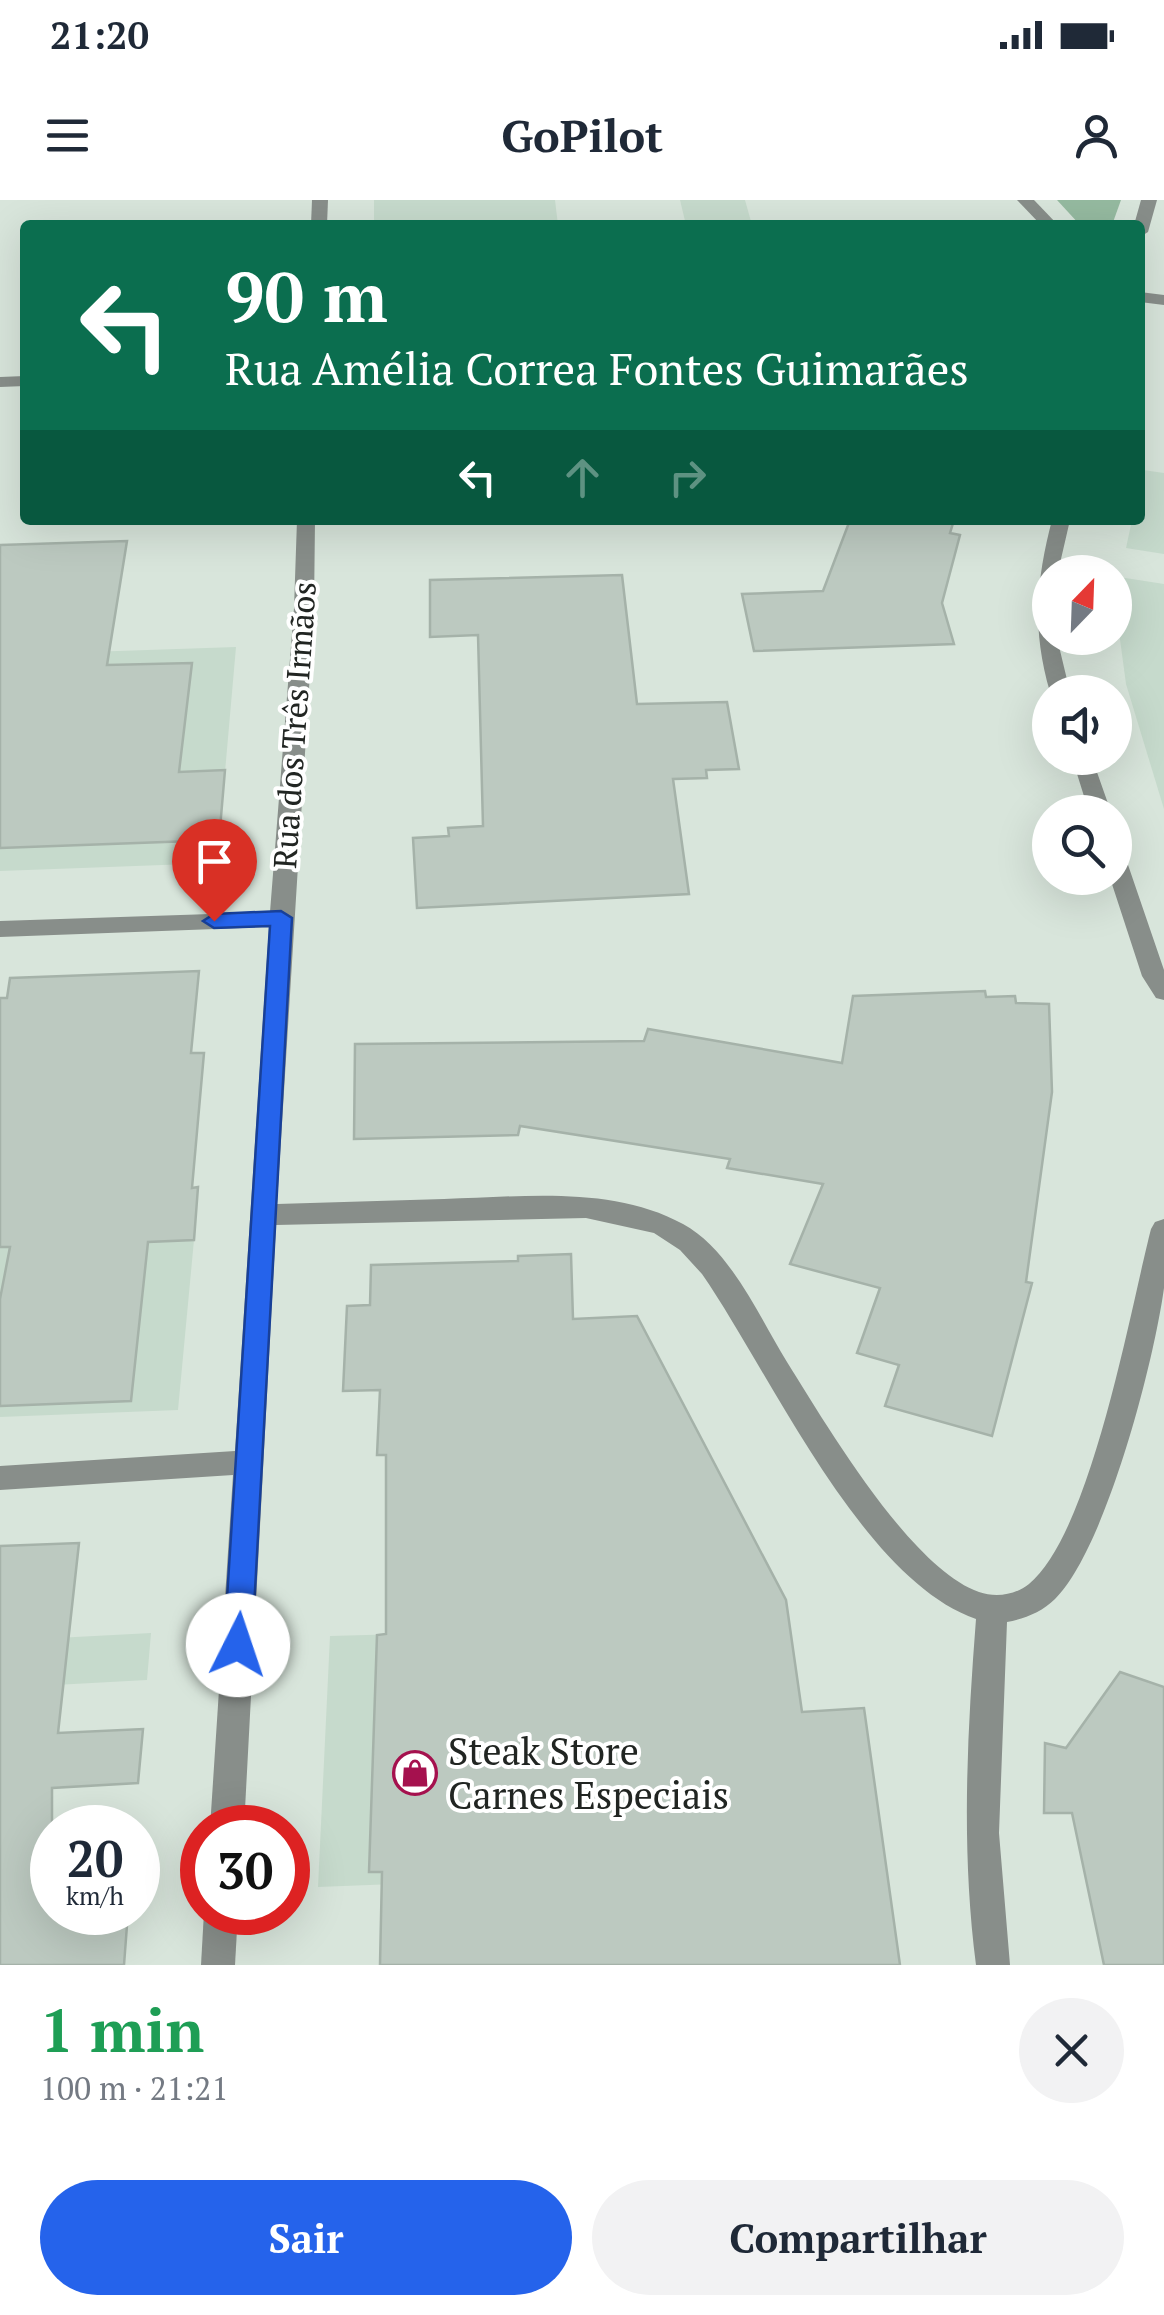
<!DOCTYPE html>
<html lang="pt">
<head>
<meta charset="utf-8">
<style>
  :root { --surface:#fff; --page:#f2f2f3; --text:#1f2937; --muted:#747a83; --accent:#2563eb }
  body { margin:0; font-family:"PT Serif",serif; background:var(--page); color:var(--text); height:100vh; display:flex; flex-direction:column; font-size:38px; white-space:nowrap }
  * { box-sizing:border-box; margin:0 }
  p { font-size:32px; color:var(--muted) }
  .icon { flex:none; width:55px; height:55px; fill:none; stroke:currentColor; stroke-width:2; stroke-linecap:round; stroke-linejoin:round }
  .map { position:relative; height:1765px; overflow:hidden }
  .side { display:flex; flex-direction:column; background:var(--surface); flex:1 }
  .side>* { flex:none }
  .hud { position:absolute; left:20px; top:20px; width:1125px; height:305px; border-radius:10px; box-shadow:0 10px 40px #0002; background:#0b6e4f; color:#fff; overflow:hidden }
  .needle { width:65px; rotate:23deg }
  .fabs { position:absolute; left:1032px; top:355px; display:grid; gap:20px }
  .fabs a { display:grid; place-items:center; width:100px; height:100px; border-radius:50%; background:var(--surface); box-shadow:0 10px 40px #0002; font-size:50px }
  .speed { position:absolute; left:30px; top:1605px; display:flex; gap:20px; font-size:50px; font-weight:700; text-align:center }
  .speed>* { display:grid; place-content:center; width:130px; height:130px; border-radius:50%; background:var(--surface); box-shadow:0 10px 40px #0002; line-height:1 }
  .speed small { font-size:25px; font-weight:400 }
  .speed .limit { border:15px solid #d22; background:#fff; color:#111 }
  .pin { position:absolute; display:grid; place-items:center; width:85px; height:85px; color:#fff; margin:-102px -42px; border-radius:50% 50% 50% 0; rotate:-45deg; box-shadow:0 0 10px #0007 }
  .pin .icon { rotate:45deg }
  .me { position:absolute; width:110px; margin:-55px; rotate:4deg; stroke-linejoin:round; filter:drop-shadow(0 0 8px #0008) }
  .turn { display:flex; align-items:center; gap:35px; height:210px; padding:0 40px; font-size:45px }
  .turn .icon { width:130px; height:130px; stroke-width:2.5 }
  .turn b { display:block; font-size:70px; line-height:85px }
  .lanes { display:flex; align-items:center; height:95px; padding:0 40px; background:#0003; justify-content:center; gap:50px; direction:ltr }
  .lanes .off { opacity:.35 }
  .round { display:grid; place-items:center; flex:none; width:105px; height:105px; border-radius:52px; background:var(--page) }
  .overview { display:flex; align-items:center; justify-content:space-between; height:170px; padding:0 40px }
  h1 { font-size:60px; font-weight:600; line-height:75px; color:#1e9e55 }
  .primary-button { display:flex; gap:20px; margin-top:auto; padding:20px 40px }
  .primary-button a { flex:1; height:115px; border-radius:60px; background:var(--accent); color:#fff; font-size:40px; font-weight:600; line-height:115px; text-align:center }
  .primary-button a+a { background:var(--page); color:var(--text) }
  .status { display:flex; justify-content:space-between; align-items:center; height:70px; padding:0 50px; background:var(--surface); direction:ltr }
  .status svg { height:28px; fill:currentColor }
  header { display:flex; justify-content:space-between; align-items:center; height:130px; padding:0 40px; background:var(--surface); font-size:45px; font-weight:600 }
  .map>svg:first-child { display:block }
  .built { fill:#c6dacc }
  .green { fill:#95baa0 }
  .building { fill:#bcc9c0; stroke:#a5b2a9; stroke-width:2.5 }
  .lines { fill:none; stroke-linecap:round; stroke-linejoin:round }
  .minor { fill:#888e8a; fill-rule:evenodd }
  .route { fill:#2563eb; stroke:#184099; stroke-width:2.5 }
  .labels { text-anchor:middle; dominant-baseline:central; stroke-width:8; stroke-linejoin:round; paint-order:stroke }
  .street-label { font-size:32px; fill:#212522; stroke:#fff }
  .near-poi-label { font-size:38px; fill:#212522; stroke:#fff; text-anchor:start }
</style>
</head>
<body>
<div class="status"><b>21:20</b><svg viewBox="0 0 49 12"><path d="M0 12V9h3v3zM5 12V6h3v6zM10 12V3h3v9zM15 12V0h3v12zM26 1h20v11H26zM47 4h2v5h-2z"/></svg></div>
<header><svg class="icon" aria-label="menu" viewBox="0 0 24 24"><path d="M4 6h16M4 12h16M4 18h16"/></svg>GoPilot<svg class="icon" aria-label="person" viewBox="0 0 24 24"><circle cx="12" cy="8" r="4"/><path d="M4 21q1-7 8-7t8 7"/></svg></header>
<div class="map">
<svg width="1164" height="1765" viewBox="0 0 1164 1765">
  <rect width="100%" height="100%" fill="#d8e5db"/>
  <g class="built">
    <path d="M 374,0 L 555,0 L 558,25 L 374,25 Z"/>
    <path d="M 680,0 L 745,0 L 752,25 L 686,25 Z"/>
    <path d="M 1143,270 L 1164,273 L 1164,354 L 1126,348 L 1132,320 L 1140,320 Z"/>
    <path d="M 1119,377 L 1164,384 L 1164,609 L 1126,484 L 1117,417 Z"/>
    <path d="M 236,447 L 217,663 L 0,671 L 0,455 Z"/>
    <path d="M 194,1040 L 178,1210 L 0,1217 L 0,1047 Z"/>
    <path d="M 510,1431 L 597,1676 L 318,1687 L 330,1436 Z"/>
    <path d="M 151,1433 L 147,1480 L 0,1488 L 0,1441 Z"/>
  </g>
  <path class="green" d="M 1057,0 L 1121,0 L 1112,25 L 1080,25 Z"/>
  <g class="building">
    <path d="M 850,320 L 954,320 L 950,333 L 960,335 L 942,403 L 954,444 L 754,451 L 742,394 L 823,391 Z"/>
    <path d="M 127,341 L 107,465 L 192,463 L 179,572 L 225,570 L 219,640 L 0,648 L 0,345 Z"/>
    <path d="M 622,375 L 637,504 L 727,502 L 739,569 L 706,570 L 707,578 L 673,579 L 689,694 L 417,708 L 413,638 L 449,636 L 448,628 L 483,626 L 478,435 L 430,437 L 430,380 Z"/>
    <path d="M 199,771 L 191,853 L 204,853 L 192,988 L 198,987 L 194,1040 L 148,1042 L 131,1201 L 0,1206 L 0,1099 L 10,1047 L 0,1047 L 0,798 L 7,798 L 10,778 Z"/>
    <path d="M 985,791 L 986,797 L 1015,796 L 1016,803 L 1049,804 L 1052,892 L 1026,1082 L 1032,1083 L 992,1236 L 885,1206 L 899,1165 L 857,1153 L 880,1088 L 790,1064 L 823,984 L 727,968 L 730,959 L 520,926 L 518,935 L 354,939 L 355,844 L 644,841 L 648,829 L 842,863 L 853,796 Z"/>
    <path d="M 571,1054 L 573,1119 L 637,1116 L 786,1400 L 802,1512 L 864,1508 L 900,1765 L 380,1765 L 382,1672 L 369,1672 L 377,1435 L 386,1434 L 386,1255 L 377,1255 L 380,1190 L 343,1191 L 347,1106 L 370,1105 L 371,1065 L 518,1061 L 518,1056 Z"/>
    <path d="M 79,1343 L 58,1533 L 143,1529 L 138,1583 L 52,1588 L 52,1712 L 128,1712 L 124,1765 L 0,1765 L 0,1346 Z"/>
    <path d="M 1120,1472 L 1164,1487 L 1164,1765 L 1104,1765 L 1072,1613 L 1044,1613 L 1045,1543 L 1066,1548 Z"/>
  </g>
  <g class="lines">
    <g class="minor">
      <path d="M 312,0 L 328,0 L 327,25 L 311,25 Z"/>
      <path d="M 1017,0 L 1034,0 L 1058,25 L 1041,25 Z"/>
      <path d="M 1141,0 L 1157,0 L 1148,32 L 1140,37 L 1140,25 L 1134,25 Z"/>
      <path d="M 1140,92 L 1164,95 L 1164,105 L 1140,102 Z"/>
      <path d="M 25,176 L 25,186 L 0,187 L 0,177 Z"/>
      <path d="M 297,320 L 315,320 L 314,408 L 277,1004 C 333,1002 388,1001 444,999 C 521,997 612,985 683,1024 C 731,1050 759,1117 787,1162 C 826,1224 910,1368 979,1392 C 996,1398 1015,1395 1029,1384 C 1091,1333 1130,1111 1151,1029 L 1155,1022 L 1164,1019 C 1164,1041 1164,1066 1164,1088 C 1154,1162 1106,1348 1055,1399 C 1042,1412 1024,1419 1007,1422 L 999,1633 L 1010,1765 L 976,1765 C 961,1649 967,1535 976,1419 C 861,1379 770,1172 702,1074 L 680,1050 L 654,1033 L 586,1018 L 276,1025 L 244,1628 L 210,1628 L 233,1275 L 0,1290 L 0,1266 L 235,1251 L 269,727 L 0,737 L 0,721 L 270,712 L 294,408 Z"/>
      <path d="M 1052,320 L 1070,320 L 1058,372 L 1050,372 L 1050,438 L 1057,438 L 1070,492 L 1050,492 C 1032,430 1036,381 1052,320 Z"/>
      <path d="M 1072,558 L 1092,558 L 1111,612 L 1089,612 Z"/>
      <path d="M 1115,652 L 1126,659 L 1164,770 L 1164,800 L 1156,798 L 1142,776 L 1110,678 L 1115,678 Z"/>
      <path d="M 204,1712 L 238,1712 L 235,1765 L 201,1765 Z"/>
    </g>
  </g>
  <path class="route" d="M 281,711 L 292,718 L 252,1445 L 248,1454 L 238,1458 L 228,1454 L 224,1445 L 270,726 L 214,728 L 203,721 L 214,714 Z"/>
  <defs>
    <g id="shop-ring" transform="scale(2.25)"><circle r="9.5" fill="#fff" stroke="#a5114e" stroke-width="1.5"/><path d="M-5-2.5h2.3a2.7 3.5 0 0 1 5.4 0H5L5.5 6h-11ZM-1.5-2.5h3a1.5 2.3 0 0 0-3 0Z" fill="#a5114e"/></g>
  </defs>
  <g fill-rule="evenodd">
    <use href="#shop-ring" x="415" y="1573"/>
  </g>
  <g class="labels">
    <g class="street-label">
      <text transform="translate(294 525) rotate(-86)">Rua dos Três Irmãos</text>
    </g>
    <g class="near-poi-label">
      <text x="448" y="1551">Steak Store<tspan x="448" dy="44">Carnes Especiais</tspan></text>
    </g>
  </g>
</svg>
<div class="fabs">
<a><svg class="needle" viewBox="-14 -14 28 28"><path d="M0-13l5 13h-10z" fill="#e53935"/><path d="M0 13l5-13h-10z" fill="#747a83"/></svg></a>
<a><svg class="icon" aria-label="sound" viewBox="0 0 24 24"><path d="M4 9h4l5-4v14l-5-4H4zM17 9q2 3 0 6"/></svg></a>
<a><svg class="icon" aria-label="search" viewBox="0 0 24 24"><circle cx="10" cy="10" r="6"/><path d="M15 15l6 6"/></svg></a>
</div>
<div class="speed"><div>20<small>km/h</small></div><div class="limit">30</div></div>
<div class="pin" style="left:214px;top:721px;background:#d93025"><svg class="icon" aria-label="arrive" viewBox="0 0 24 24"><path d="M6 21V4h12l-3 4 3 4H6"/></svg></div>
<svg class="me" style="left:238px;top:1445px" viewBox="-20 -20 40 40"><circle r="19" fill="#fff"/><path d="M0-13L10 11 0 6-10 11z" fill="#2563eb"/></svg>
<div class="hud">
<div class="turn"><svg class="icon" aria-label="left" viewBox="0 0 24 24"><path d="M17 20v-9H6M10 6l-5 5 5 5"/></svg><div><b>90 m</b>Rua Amélia Correa Fontes Guimarães</div></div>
<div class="lanes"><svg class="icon" aria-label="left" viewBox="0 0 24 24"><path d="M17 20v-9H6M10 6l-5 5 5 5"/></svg><svg class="icon off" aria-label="ahead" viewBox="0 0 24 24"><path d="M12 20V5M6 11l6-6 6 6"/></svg><svg class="icon off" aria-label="right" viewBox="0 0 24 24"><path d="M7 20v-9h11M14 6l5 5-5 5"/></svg></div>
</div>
</div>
<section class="side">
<div class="overview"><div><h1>1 min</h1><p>100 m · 21:21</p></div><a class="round"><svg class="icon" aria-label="close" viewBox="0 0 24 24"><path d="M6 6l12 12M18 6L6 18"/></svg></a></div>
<div class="primary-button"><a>Sair</a><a>Compartilhar</a></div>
</section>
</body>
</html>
